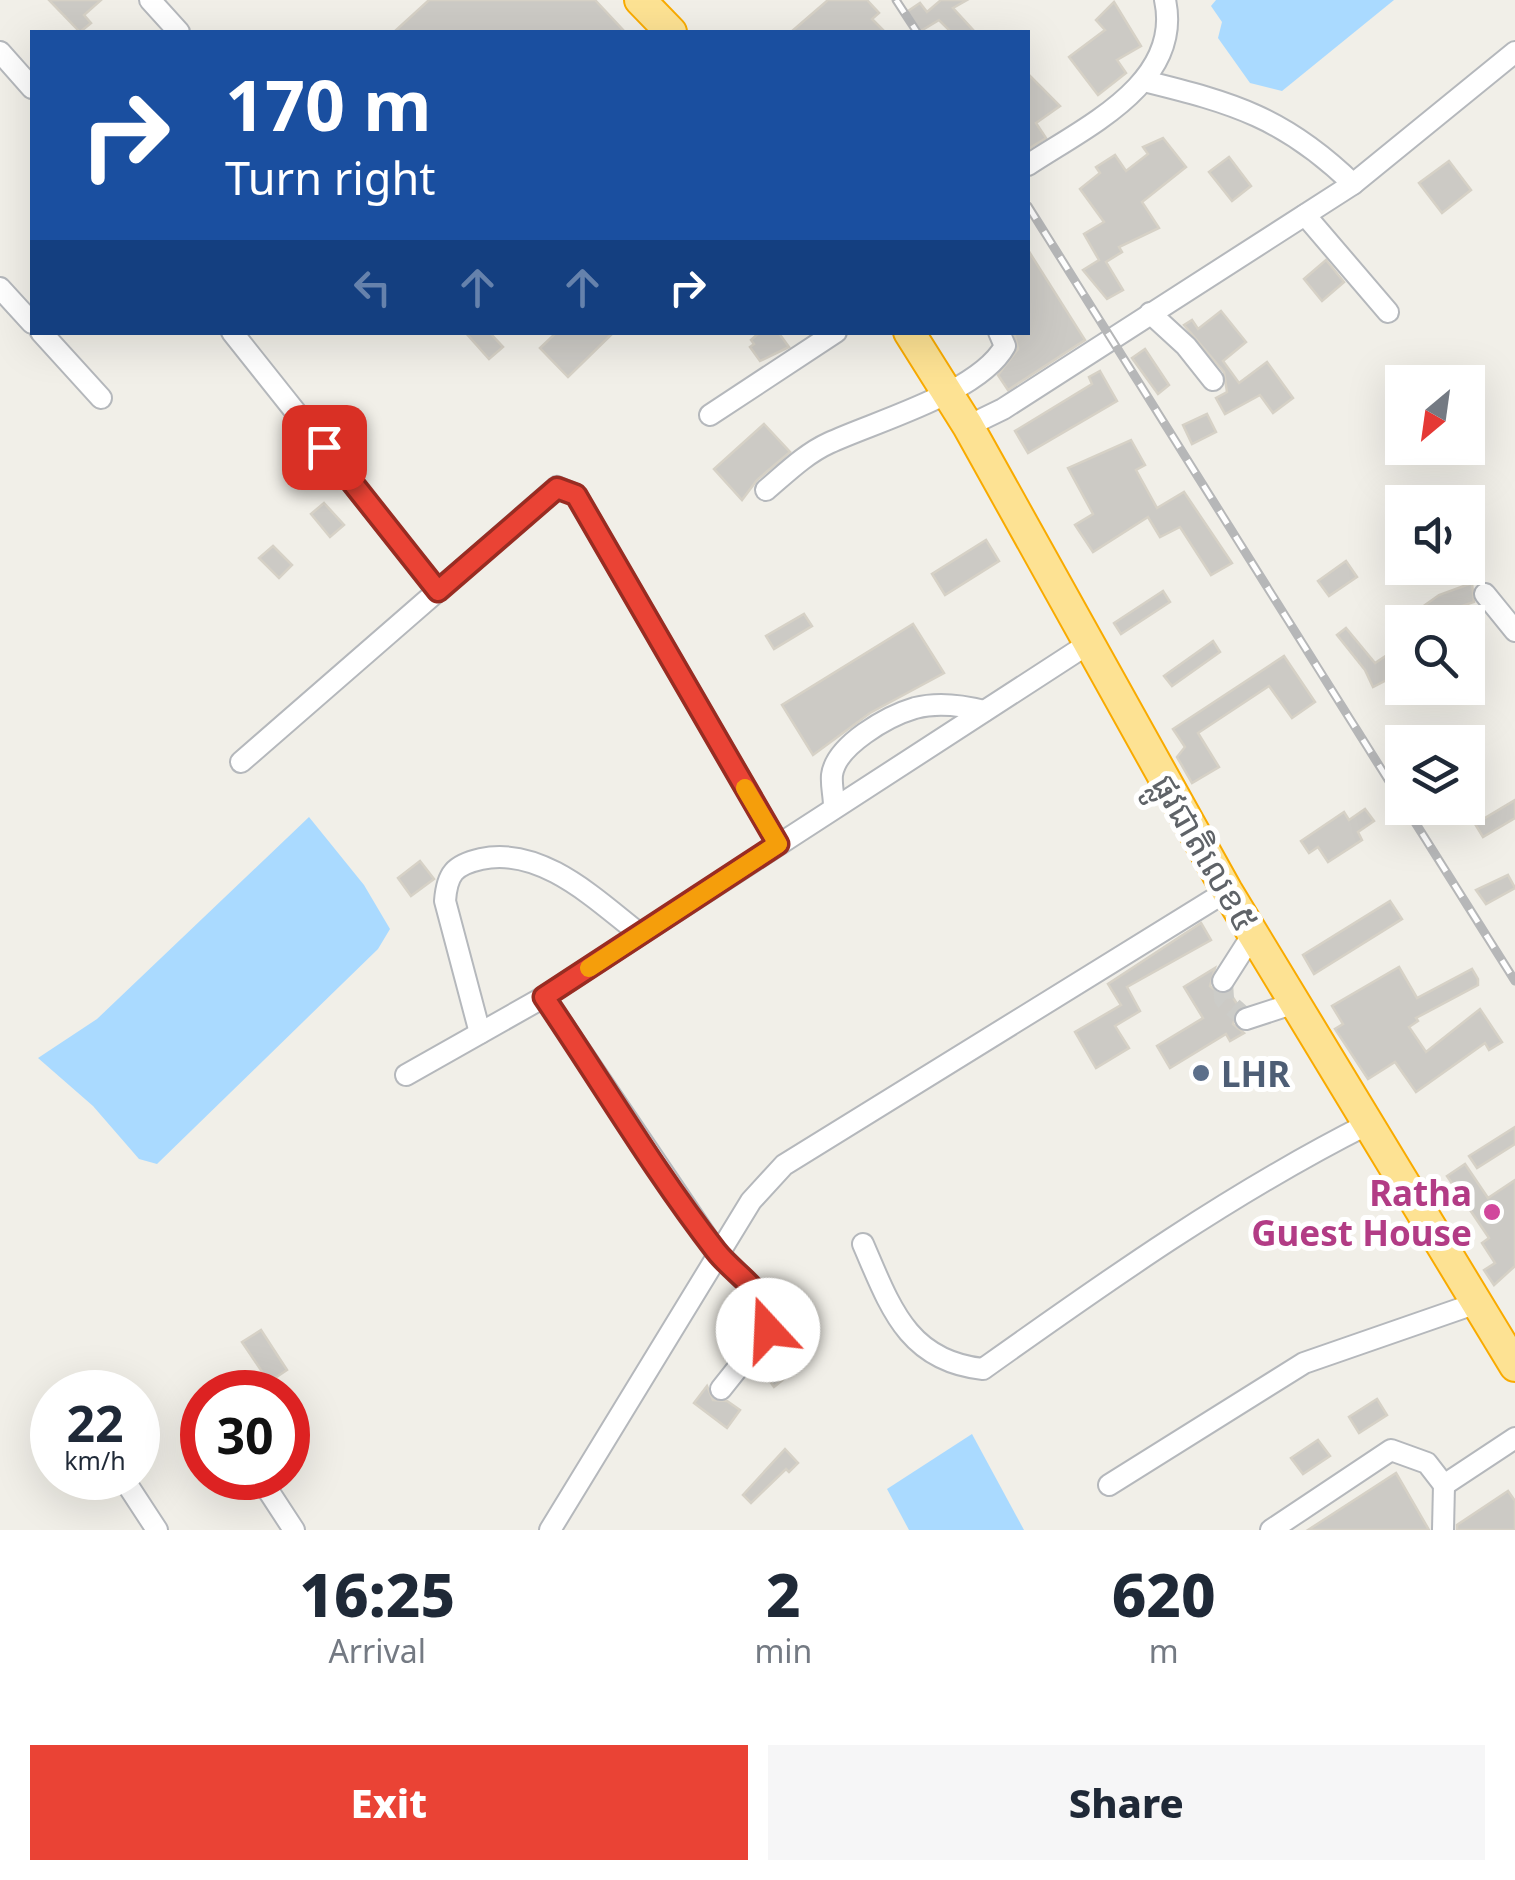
<!DOCTYPE html>
<html lang="en">
<head>
<meta charset="utf-8">
<style>
  :root { --surface:#fff; --page:#f6f6f7; --text:#1f2937; --muted:#747a83; --accent:#ea4335 }
  body { margin:0; font-family:"Noto Sans","Noto Sans Khmer",sans-serif; background:var(--page); color:var(--text); height:100vh; display:flex; flex-direction:column; font-size:38px; white-space:nowrap }
  * { box-sizing:border-box; margin:0 }
  p { font-size:32px; color:var(--muted) }
  .icon { flex:none; width:55px; height:55px; fill:none; stroke:currentColor; stroke-width:2; stroke-linecap:round; stroke-linejoin:round }
  .map { position:relative; height:1530px; overflow:hidden }
  .panel { display:flex; flex-direction:column; background:var(--surface); flex:1 }
  .panel>* { flex:none }
  .top-card { position:absolute; left:30px; top:30px; width:1000px; height:305px; border-radius:0px; box-shadow:0 10px 40px #0002; background:#1a4fa0; color:#fff; overflow:hidden }
  .needle { width:65px; rotate:209deg }
  .controls { position:absolute; left:1385px; top:365px; display:grid; gap:20px }
  .controls a { display:grid; place-items:center; width:100px; height:100px; border-radius:0px; background:var(--surface); box-shadow:0 10px 40px #0002; font-size:50px }
  .speed { position:absolute; left:30px; top:1370px; display:flex; gap:20px; font-size:50px; font-weight:700; text-align:center }
  .speed>* { display:grid; place-content:center; width:130px; height:130px; border-radius:50%; background:var(--surface); box-shadow:0 10px 40px #0002; line-height:1 }
  .speed small { font-size:25px; font-weight:400 }
  .speed .limit { border:15px solid #d22; background:#fff; color:#111 }
  .pin { position:absolute; display:grid; place-items:center; width:85px; height:85px; color:#fff; margin:-42px; border-radius:20px; box-shadow:0 5px 15px #0006 }
  .me { position:absolute; width:110px; margin:-55px; rotate:340deg; stroke-linejoin:round; filter:drop-shadow(0 0 8px #0008) }
  .turn { display:flex; align-items:center; gap:35px; height:210px; padding:0 30px; font-size:45px }
  .turn .icon { width:130px; height:130px; stroke-width:2.5 }
  .turn b { display:block; font-size:70px; line-height:85px }
  .lanes { display:flex; align-items:center; height:95px; padding:0 30px; background:#0003; justify-content:center; gap:50px; direction:ltr }
  .lanes .off { opacity:.35 }
  .eta { display:flex; justify-content:space-evenly; align-items:center; height:170px; text-align:center }
  .eta b { font-size:60px; font-weight:800; line-height:70px }
  .primary-button { display:flex; gap:20px; margin-top:auto; padding:20px 30px }
  .primary-button a { flex:1; height:115px; border-radius:0px; background:var(--accent); color:#fff; font-size:40px; font-weight:800; line-height:115px; text-align:center }
  .primary-button a+a { background:var(--page); color:var(--text) }
  .map>svg:first-child { display:block }
  .water { fill:#aadaff }
  .building { fill:#cccac5; stroke:#d6d1c6; stroke-width:2.5 }
  .lines { fill:none; stroke-linecap:round; stroke-linejoin:round }
  .minor-tunnel { stroke:#ccccc8; stroke-width:20; stroke-dasharray:20 10; stroke-linecap:butt }
  .minor-casing { stroke:#b5b8bc; stroke-width:24 }
  .highway-casing { stroke:#f9ab00; stroke-width:34 }
  .minor { stroke:#fff; stroke-width:20 }
  .highway { stroke:#fde293; stroke-width:30 }
  .rail-casing { stroke:#b6b7b8; stroke-width:9 }
  .rail { stroke:#fff; stroke-width:5; stroke-dasharray:15; stroke-linecap:butt }
  .route-casing { stroke:#982c22; stroke-width:25 }
  .route { stroke:#ea4335; stroke-width:18 }
  .slow { stroke:#f59e0b; stroke-width:18 }
  .service-dot { fill:#5c6f8a; stroke:#fff; stroke-width:4 }
  .hotel-dot { fill:#d1479c; stroke:#fff; stroke-width:4 }
  .labels { text-anchor:middle; dominant-baseline:central; stroke-width:10; stroke-linejoin:round; paint-order:stroke }
  .street-label { font-size:35px; fill:#5f6368; stroke:#fff }
  .service-label { font-size:35px; font-weight:bold; fill:#4e5e75; stroke:#fff; text-anchor:start }
  .hotel-label { font-size:35px; font-weight:bold; fill:#b23c85; stroke:#fff; text-anchor:end }
</style>
</head>
<body>
<div class="map">
<svg width="1515" height="1530" viewBox="0 0 1515 1530">
  <rect width="100%" height="100%" fill="#f1efe8"/>
  <g class="water">
    <path d="M 1216,0 L 1394,0 L 1282,91 L 1250,83 L 1218,38 L 1222,22 L 1211,6 Z"/>
    <path d="M 309,817 L 364,885 L 390,929 L 378,949 L 157,1164 L 139,1159 L 93,1106 L 38,1058 L 97,1019 Z"/>
    <path d="M 972,1434 L 1024,1530 L 909,1530 L 887,1489 Z"/>
  </g>
  <g class="building">
    <path d="M 49,0 L 101,0 L 84,15 L 91,23 L 80,32 Z"/>
    <path d="M 429,0 L 595,0 L 625,32 L 394,32 Z"/>
    <path d="M 828,0 L 867,0 L 879,13 L 872,19 L 885,32 L 791,32 Z"/>
    <path d="M 941,0 L 967,0 L 953,8 L 975,32 L 951,32 L 939,20 L 919,32 L 905,13 L 920,3 L 927,12 Z"/>
    <path d="M 1114,2 L 1141,46 L 1117,60 L 1126,73 L 1098,95 L 1069,57 L 1105,30 L 1096,20 Z"/>
    <path d="M 1028,74 L 1060,106 L 1036,123 L 1046,138 L 1028,149 Z"/>
    <path d="M 1163,138 L 1186,167 L 1142,202 L 1159,228 L 1119,247 L 1122,252 L 1106,262 L 1123,290 L 1107,299 L 1083,270 L 1099,260 L 1084,234 L 1104,222 L 1080,189 L 1100,173 L 1096,167 L 1115,155 L 1126,171 L 1148,154 L 1143,147 Z"/>
    <path d="M 1229,157 L 1251,186 L 1232,201 L 1209,172 Z"/>
    <path d="M 1449,161 L 1471,190 L 1442,213 L 1419,183 Z"/>
    <path d="M 1028,250 L 1085,340 L 1008,390 L 998,375 L 1018,349 L 1014,332 L 1028,332 Z"/>
    <path d="M 1326,260 L 1344,282 L 1322,301 L 1304,279 Z"/>
    <path d="M 1221,311 L 1246,342 L 1223,361 L 1239,383 L 1267,362 L 1293,398 L 1273,413 L 1260,395 L 1225,414 L 1216,398 L 1227,392 L 1224,372 L 1184,325 L 1192,320 L 1198,329 Z"/>
    <path d="M 465,332 L 489,332 L 503,347 L 489,359 Z"/>
    <path d="M 557,332 L 614,332 L 568,377 L 540,348 Z"/>
    <path d="M 760,332 L 778,332 L 789,347 L 760,361 L 750,347 L 754,344 L 751,340 Z"/>
    <path d="M 1145,349 L 1169,385 L 1158,394 L 1132,358 Z"/>
    <path d="M 1100,371 L 1117,401 L 1028,453 L 1015,431 L 1092,384 L 1089,377 Z"/>
    <path d="M 1207,414 L 1216,432 L 1192,444 L 1183,425 Z"/>
    <path d="M 764,424 L 790,452 L 757,480 L 742,500 L 714,469 Z"/>
    <path d="M 1131,440 L 1145,465 L 1136,470 L 1157,508 L 1184,492 L 1232,563 L 1211,575 L 1180,527 L 1160,537 L 1148,517 L 1093,552 L 1075,525 L 1093,514 L 1068,468 Z"/>
    <path d="M 324,503 L 344,525 L 330,537 L 311,514 Z"/>
    <path d="M 986,540 L 999,561 L 945,595 L 932,574 Z"/>
    <path d="M 273,546 L 292,565 L 279,578 L 259,558 Z"/>
    <path d="M 1346,561 L 1357,577 L 1329,596 L 1318,581 Z"/>
    <path d="M 1472,583 L 1474,602 L 1450,610 L 1432,622 L 1417,622 L 1411,615 L 1439,595 Z"/>
    <path d="M 1163,591 L 1170,602 L 1121,634 L 1114,623 Z"/>
    <path d="M 804,614 L 812,626 L 774,649 L 766,636 Z"/>
    <path d="M 913,624 L 944,673 L 870,713 L 813,755 L 782,705 Z"/>
    <path d="M 1346,628 L 1375,663 L 1402,645 L 1402,672 L 1373,687 L 1365,670 L 1337,635 Z"/>
    <path d="M 1213,641 L 1220,652 L 1172,686 L 1164,676 Z"/>
    <path d="M 1284,656 L 1315,702 L 1292,718 L 1269,686 L 1198,733 L 1219,767 L 1192,783 L 1177,757 L 1185,747 L 1173,729 Z"/>
    <path d="M 1515,800 L 1515,818 L 1483,837 L 1475,824 Z"/>
    <path d="M 1365,809 L 1374,821 L 1358,832 L 1362,840 L 1328,862 L 1318,847 L 1309,853 L 1301,841 L 1344,812 L 1349,820 Z"/>
    <path d="M 420,861 L 434,879 L 411,896 L 398,878 Z"/>
    <path d="M 1508,875 L 1515,888 L 1486,904 L 1476,890 Z"/>
    <path d="M 1390,901 L 1402,919 L 1314,974 L 1303,955 Z"/>
    <path d="M 1201,923 L 1211,940 L 1127,987 L 1140,1011 L 1115,1026 L 1129,1048 L 1096,1068 L 1075,1032 L 1121,1005 L 1108,984 Z"/>
    <path d="M 1399,967 L 1417,998 L 1472,969 L 1478,979 L 1478,985 L 1416,1018 L 1418,1021 L 1409,1027 L 1426,1052 L 1480,1009 L 1502,1042 L 1489,1050 L 1485,1043 L 1416,1092 L 1395,1062 L 1368,1079 L 1335,1029 L 1343,1024 L 1332,1006 Z"/>
    <path d="M 1215,968 L 1210,986 L 1221,995 L 1230,993 L 1239,1007 L 1233,1024 L 1244,1033 L 1230,1041 L 1226,1034 L 1170,1068 L 1157,1046 L 1203,1018 L 1184,987 Z"/>
    <path d="M 1515,1127 L 1515,1144 L 1477,1168 L 1469,1156 Z"/>
    <path d="M 1465,1164 L 1488,1198 L 1515,1180 L 1515,1266 L 1494,1285 L 1484,1270 L 1495,1263 L 1482,1243 L 1489,1238 L 1447,1176 Z"/>
    <path d="M 261,1330 L 287,1370 L 269,1382 L 242,1342 Z"/>
    <path d="M 791,1344 L 804,1363 L 774,1387 L 761,1369 Z"/>
    <path d="M 707,1386 L 713,1400 L 727,1401 L 740,1410 L 727,1428 L 694,1403 Z"/>
    <path d="M 1377,1399 L 1387,1415 L 1359,1433 L 1349,1417 Z"/>
    <path d="M 1318,1440 L 1330,1456 L 1303,1474 L 1291,1458 Z"/>
    <path d="M 785,1449 L 798,1463 L 789,1472 L 786,1469 L 751,1503 L 743,1495 Z"/>
    <path d="M 1396,1473 L 1429,1530 L 1308,1530 Z"/>
    <path d="M 1508,1491 L 1515,1501 L 1515,1530 L 1457,1530 L 1457,1525 Z"/>
  </g>
  <g class="lines">
    <path class="minor-tunnel" d="M 1223,981 L 1224,999 L 1246,1019"/>
    <g class="minor-casing">
      <g id="minor">
        <path d="M 150,0 L 179,32"/>
        <path d="M 0,52 L 32,88"/>
        <path d="M 1144,81 C 1234,103 1285,118 1353,184"/>
        <path d="M 1028,165 C 1085,127 1183,83 1165,0"/>
        <path d="M 1305,215 L 1388,312"/>
        <path d="M 0,288 L 32,323"/>
        <path d="M 1150,313 L 1186,346 L 1213,380"/>
        <path d="M 41,332 L 101,398"/>
        <path d="M 232,332 L 438,591"/>
        <path d="M 710,415 L 836,332"/>
        <path d="M 968,426 L 1003,409 L 1353,184 L 1515,52"/>
        <path d="M 766,490 C 785,474 805,454 829,443 C 876,421 979,393 1005,346 L 999,332"/>
        <path d="M 1485,594 L 1515,631"/>
        <path d="M 241,762 L 557,487 L 576,495 L 778,844"/>
        <path d="M 834,806 C 834,796 831,785 832,775 C 836,745 888,716 915,708 C 938,702 961,705 984,711"/>
        <path d="M 1223,981 L 1253,934"/>
        <path d="M 544,997 L 718,1254 L 760,1294 L 769,1316 L 768,1330 L 721,1389"/>
        <path d="M 1246,1019 L 1295,1003"/>
        <path d="M 480,1033 L 445,901 C 447,874 454,865 481,859 C 542,846 596,900 640,934"/>
        <path d="M 406,1075 L 544,997 L 1088,644"/>
        <path d="M 863,1244 C 890,1306 907,1361 983,1369 C 1108,1280 1231,1193 1368,1124"/>
        <path d="M 123,1478 L 157,1530"/>
        <path d="M 260,1478 L 294,1530"/>
        <path d="M 1109,1485 L 1304,1363 L 1477,1303"/>
        <path d="M 550,1530 L 751,1201 L 784,1165 L 1227,891"/>
        <path d="M 1271,1530 L 1391,1450 L 1427,1463 L 1444,1485 L 1515,1438"/>
        <path d="M 1443,1530 L 1444,1485"/>
      </g>
    </g>
    <g class="highway-casing">
      <g id="highway">
        <path d="M 640,0 L 671,32"/>
        <path d="M 909,332 L 968,426 L 1227,891 L 1515,1366"/>
      </g>
    </g>
    <use href="#minor" class="minor"/>
    <use href="#highway" class="highway"/>
    <g class="rail-casing">
      <g id="rail">
        <path d="M 896,0 L 917,32"/>
        <path d="M 1028,206 L 1402,802"/>
        <path d="M 1406,808 L 1515,981"/>
      </g>
    </g>
    <use href="#rail" class="rail"/>
  </g>
  <g class="lines">
    <g class="route-casing">
      <path id="route" d="M 324,447 L 438,591 L 557,488 L 576,495 L 778,844 L 544,997 C 601,1081 654,1171 716,1251 C 737,1278 772,1292 768,1330"/>
    </g>
    <use href="#route" class="route"/>
    <path class="slow" d="M 589,968 L 778,844 L 745,788"/>
  </g>
  <circle class="service-dot" cx="1201" cy="1073" r="10"/>
  <circle class="hotel-dot" cx="1492" cy="1212" r="10"/>
  <g class="labels">
    <g class="street-label">
      <text transform="translate(1206 852) rotate(60)">ផ្លូវជាតិលេខ៥</text>
    </g>
    <g class="service-label">
      <text x="1221" y="1073">LHR</text>
    </g>
    <g class="hotel-label">
      <text x="1472" y="1192">Ratha<tspan x="1472" dy="40">Guest House</tspan></text>
    </g>
  </g>
</svg>
<div class="controls">
<a><svg class="needle" viewBox="-14 -14 28 28"><path d="M0-13l5 13h-10z" fill="#e53935"/><path d="M0 13l5-13h-10z" fill="#747a83"/></svg></a>
<a><svg class="icon" aria-label="sound" viewBox="0 0 24 24"><path d="M4 9h4l5-4v14l-5-4H4zM17 9q2 3 0 6"/></svg></a>
<a><svg class="icon" aria-label="search" viewBox="0 0 24 24"><circle cx="10" cy="10" r="6"/><path d="M15 15l6 6"/></svg></a>
<a><svg class="icon" aria-label="layers" viewBox="0 0 24 24"><path d="M12 4l9 5-9 5-9-5zM3 14l9 5 9-5"/></svg></a>
</div>
<div class="speed"><div>22<small>km/h</small></div><div class="limit">30</div></div>
<div class="pin" style="left:324px;top:447px;background:#d93025"><svg class="icon" aria-label="arrive" viewBox="0 0 24 24"><path d="M6 21V4h12l-3 4 3 4H6"/></svg></div>
<svg class="me" style="left:768px;top:1330px" viewBox="-20 -20 40 40"><circle r="19" fill="#fff"/><path d="M0-13L10 11 0 6-10 11z" fill="#ea4335"/></svg>
<div class="top-card">
<div class="turn"><svg class="icon" aria-label="right" viewBox="0 0 24 24"><path d="M7 20v-9h11M14 6l5 5-5 5"/></svg><div><b>170 m</b>Turn right</div></div>
<div class="lanes"><svg class="icon off" aria-label="left" viewBox="0 0 24 24"><path d="M17 20v-9H6M10 6l-5 5 5 5"/></svg><svg class="icon off" aria-label="ahead" viewBox="0 0 24 24"><path d="M12 20V5M6 11l6-6 6 6"/></svg><svg class="icon off" aria-label="ahead" viewBox="0 0 24 24"><path d="M12 20V5M6 11l6-6 6 6"/></svg><svg class="icon" aria-label="right" viewBox="0 0 24 24"><path d="M7 20v-9h11M14 6l5 5-5 5"/></svg></div>
</div>
</div>
<section class="panel">
<div class="eta">
<div><b>16:25</b><p>Arrival</p></div>
<div><b>2</b><p>min</p></div>
<div><b>620</b><p>m</p></div>
</div>
<div class="primary-button"><a>Exit</a><a>Share</a></div>
</section>
</body>
</html>
